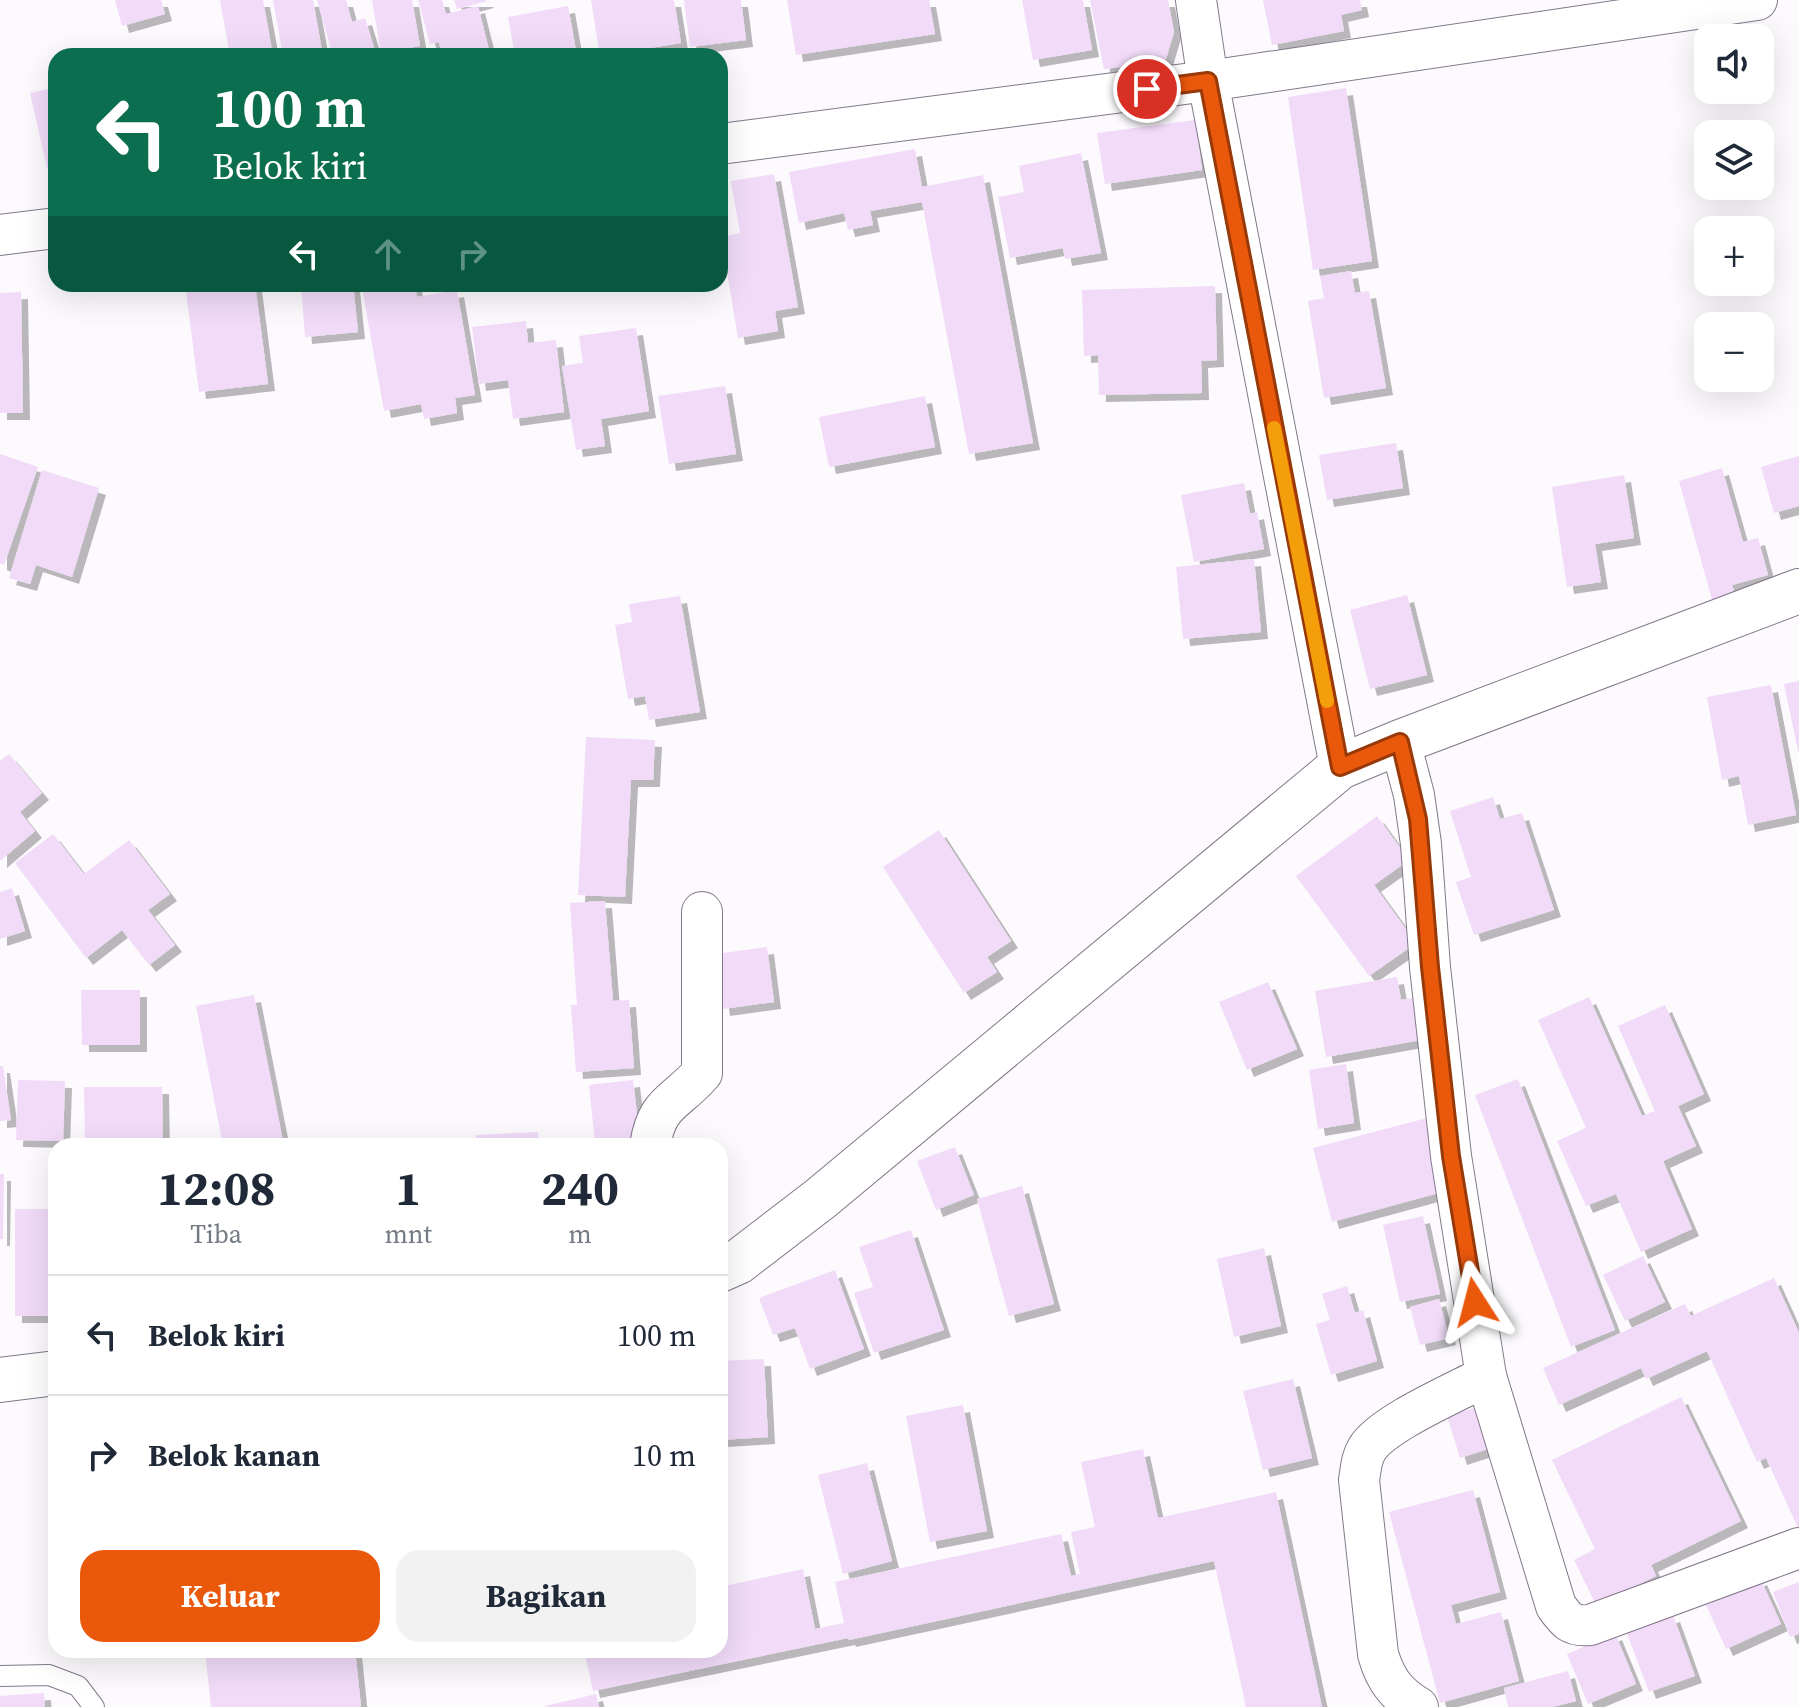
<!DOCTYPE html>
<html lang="id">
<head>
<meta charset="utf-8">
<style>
  :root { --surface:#fff; --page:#f2f2f3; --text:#1f2937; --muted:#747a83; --line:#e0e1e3; --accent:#ea580c }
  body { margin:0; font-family:"Source Serif 4",serif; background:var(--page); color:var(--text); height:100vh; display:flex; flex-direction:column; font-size:30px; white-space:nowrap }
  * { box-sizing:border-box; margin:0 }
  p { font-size:26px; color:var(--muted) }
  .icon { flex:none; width:44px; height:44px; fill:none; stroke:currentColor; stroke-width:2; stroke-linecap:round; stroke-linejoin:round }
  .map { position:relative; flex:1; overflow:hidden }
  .drawer { position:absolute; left:48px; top:1138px; width:680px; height:520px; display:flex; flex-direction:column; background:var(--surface); border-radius:24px; box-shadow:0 8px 32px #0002 }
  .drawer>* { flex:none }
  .top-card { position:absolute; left:48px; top:48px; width:680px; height:244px; border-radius:24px; box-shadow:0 8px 32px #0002; background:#0b6e4f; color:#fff; overflow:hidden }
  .fabs { position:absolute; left:1694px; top:24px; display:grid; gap:16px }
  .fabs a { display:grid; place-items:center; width:80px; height:80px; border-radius:16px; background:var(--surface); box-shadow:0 8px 32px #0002; font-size:40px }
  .pin { position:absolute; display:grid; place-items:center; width:68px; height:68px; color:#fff; margin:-34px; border:4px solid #fff; border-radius:50%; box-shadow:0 2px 8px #0007 }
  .me { position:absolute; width:88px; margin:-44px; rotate:351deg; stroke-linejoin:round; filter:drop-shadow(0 0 6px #0008) }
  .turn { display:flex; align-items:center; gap:28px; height:168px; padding:0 32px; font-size:36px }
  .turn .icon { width:104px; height:104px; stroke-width:2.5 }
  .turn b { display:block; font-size:56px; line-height:68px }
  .lanes { display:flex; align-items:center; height:76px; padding:0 32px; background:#0003; justify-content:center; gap:40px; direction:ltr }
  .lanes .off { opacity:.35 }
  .eta { display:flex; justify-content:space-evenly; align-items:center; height:136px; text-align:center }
  .eta b { font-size:48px; font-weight:700; line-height:56px }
  .cta { display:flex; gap:16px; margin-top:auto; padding:16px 32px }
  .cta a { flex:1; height:92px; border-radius:24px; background:var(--accent); color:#fff; font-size:32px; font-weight:700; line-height:92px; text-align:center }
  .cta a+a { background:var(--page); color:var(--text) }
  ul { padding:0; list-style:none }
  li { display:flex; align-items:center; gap:24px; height:120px; padding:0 32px; border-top:2px solid var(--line) }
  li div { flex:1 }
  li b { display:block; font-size:30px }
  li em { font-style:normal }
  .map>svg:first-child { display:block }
  .building { fill:#f1dbf9; filter:url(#shadow) }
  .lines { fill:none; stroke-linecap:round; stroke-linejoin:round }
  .service-casing { stroke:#837889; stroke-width:22 }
  .minor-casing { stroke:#837889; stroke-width:42 }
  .tertiary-casing { stroke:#837889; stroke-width:46 }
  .service { stroke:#fff; stroke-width:20 }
  .minor { stroke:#fff; stroke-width:40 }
  .tertiary { stroke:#fff; stroke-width:44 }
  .route-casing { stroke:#983908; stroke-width:20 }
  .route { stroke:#ea580c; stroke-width:14 }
  .slow { stroke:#f59e0b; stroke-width:14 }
</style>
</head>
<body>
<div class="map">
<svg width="1799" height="1707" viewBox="0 0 1799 1707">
  <defs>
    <filter id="shadow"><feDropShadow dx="7" dy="7" stdDeviation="0" flood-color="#0004"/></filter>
  </defs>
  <rect width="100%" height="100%" fill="#fcfafd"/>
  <g class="building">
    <path d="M 115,0 L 161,0 L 165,14 L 122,26 Z"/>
    <path d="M 220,0 L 263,0 L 273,56 L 230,56 Z"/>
    <path d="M 273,0 L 313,0 L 322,51 L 283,56 Z"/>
    <path d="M 317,0 L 346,0 L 352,22 L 365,18 L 376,54 L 333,56 Z"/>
    <path d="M 372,0 L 412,0 L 420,46 L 381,53 Z"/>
    <path d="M 418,0 L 442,0 L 446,14 L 478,6 L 489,50 L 464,56 L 442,56 L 439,42 L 430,44 Z"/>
    <path d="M 454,0 L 486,0 L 487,1 L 457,9 Z"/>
    <path d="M 591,0 L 674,0 L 681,43 L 600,56 Z"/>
    <path d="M 684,0 L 741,0 L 746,40 L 690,47 Z"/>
    <path d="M 787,0 L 929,0 L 935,34 L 796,55 Z"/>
    <path d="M 1022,0 L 1083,0 L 1092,50 L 1033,60 Z"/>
    <path d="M 1090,0 L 1168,0 L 1174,32 L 1165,62 L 1104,69 Z"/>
    <path d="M 1263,0 L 1360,0 L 1362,10 L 1341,15 L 1344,31 L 1272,45 Z"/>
    <path d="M 568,6 L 577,56 L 515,56 L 508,17 Z"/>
    <path d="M 426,49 L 427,56 L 391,56 L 391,54 Z"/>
    <path d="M 508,49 L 509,56 L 480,56 L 480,55 Z"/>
    <path d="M 56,87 L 56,166 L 47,168 L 30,93 Z"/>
    <path d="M 1346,88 L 1372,261 L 1313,270 L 1288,97 Z"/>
    <path d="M 1195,120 L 1202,170 L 1105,184 L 1097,133 Z"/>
    <path d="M 915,149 L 922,187 L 983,175 L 1033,443 L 969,454 L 922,202 L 870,211 L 873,225 L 848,230 L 844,213 L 799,223 L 789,172 Z"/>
    <path d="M 1081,153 L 1101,253 L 1065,259 L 1063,248 L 1010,258 L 998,197 L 1024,192 L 1019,166 Z"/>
    <path d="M 774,174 L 798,307 L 775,311 L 778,331 L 738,338 L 721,237 L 740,233 L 731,181 Z"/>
    <path d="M 1351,271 L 1355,293 L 1369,291 L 1386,388 L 1324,398 L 1308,301 L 1324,298 L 1320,276 Z"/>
    <path d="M 185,284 L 255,284 L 268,384 L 199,392 Z"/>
    <path d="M 301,284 L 353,284 L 358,332 L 305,337 Z"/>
    <path d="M 384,284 L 415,284 L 417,297 L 457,290 L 475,395 L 455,398 L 457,413 L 424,419 L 421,404 L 384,411 L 362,288 Z"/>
    <path d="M 1215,286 L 1217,360 L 1201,361 L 1202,393 L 1099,395 L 1098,355 L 1084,356 L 1082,290 Z"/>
    <path d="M 21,292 L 23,413 L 0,413 L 0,293 Z"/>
    <path d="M 526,321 L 528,343 L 556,340 L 564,412 L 513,419 L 508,380 L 479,384 L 472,327 Z"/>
    <path d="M 636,328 L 649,411 L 601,419 L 605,446 L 576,450 L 562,366 L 583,363 L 579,336 Z"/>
    <path d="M 725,386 L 736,454 L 669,464 L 658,396 Z"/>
    <path d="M 925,396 L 935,447 L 829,467 L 819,417 Z"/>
    <path d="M 1396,443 L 1403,488 L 1327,500 L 1319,455 Z"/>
    <path d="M 0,454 L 38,467 L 4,565 L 0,563 Z"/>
    <path d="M 1799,456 L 1799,506 L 1774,513 L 1761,467 Z"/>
    <path d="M 1722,468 L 1743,542 L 1758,538 L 1768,575 L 1732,585 L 1736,597 L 1713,603 L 1679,481 Z"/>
    <path d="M 42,470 L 99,488 L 72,577 L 36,565 L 30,584 L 9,578 Z"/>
    <path d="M 1624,475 L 1634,538 L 1595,544 L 1601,582 L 1567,587 L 1552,487 Z"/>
    <path d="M 1244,483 L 1250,514 L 1257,512 L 1264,549 L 1194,562 L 1181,495 Z"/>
    <path d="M 1254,559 L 1261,632 L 1183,639 L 1176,567 Z"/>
    <path d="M 1407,595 L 1427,675 L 1370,689 L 1350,610 Z"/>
    <path d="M 680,596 L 700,712 L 649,720 L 645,696 L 628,699 L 615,625 L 632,622 L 629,604 Z"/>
    <path d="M 1799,681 L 1799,751 L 1798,751 L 1784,684 Z"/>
    <path d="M 1771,685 L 1796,815 L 1748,825 L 1739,776 L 1722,780 L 1707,697 Z"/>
    <path d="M 586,737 L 655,740 L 653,780 L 631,780 L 625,897 L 578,895 Z"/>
    <path d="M 9,754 L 42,793 L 20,812 L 35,831 L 0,861 L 0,761 Z"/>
    <path d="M 1493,797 L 1500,819 L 1522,813 L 1554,910 L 1474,935 L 1456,882 L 1471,877 L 1450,811 Z"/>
    <path d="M 1377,816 L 1409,860 L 1374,885 L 1416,943 L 1369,976 L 1296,876 Z"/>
    <path d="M 939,830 L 1011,941 L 987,957 L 997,972 L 964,993 L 883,867 Z"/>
    <path d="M 53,834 L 84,874 L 129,840 L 170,894 L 148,910 L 175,945 L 149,965 L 122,930 L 86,958 L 15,863 Z"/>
    <path d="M 12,888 L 25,931 L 0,939 L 0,892 Z"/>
    <path d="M 605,901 L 613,1001 L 629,1000 L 634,1068 L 576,1072 L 571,1005 L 577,1005 L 570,903 Z"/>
    <path d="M 767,947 L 774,1002 L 723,1009 L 715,954 Z"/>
    <path d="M 1397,977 L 1401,1000 L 1413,998 L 1421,1040 L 1326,1057 L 1315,991 Z"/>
    <path d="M 1268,982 L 1297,1049 L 1247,1070 L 1219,1002 Z"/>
    <path d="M 81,990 L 140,990 L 140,1045 L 82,1045 Z"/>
    <path d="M 254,995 L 284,1146 L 223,1146 L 196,1006 Z"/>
    <path d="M 1589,997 L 1642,1116 L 1655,1111 L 1618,1026 L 1665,1005 L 1704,1094 L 1678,1106 L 1696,1146 L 1663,1161 L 1692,1229 L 1641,1252 L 1616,1194 L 1586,1206 L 1557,1141 L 1586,1128 L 1538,1020 Z"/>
    <path d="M 1346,1064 L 1354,1123 L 1318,1129 L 1309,1070 Z"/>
    <path d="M 0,1066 L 3,1066 L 11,1120 L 0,1121 Z"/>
    <path d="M 1518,1079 L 1615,1330 L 1571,1347 L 1475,1095 Z"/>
    <path d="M 18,1080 L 65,1081 L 63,1141 L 16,1140 Z"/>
    <path d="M 633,1080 L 640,1139 L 595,1144 L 589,1085 Z"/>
    <path d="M 84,1087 L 162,1087 L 163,1146 L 85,1146 Z"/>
    <path d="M 1427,1118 L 1446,1191 L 1332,1222 L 1313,1148 Z"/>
    <path d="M 538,1132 L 539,1146 L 476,1146 L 476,1135 Z"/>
    <path d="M 955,1147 L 974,1195 L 936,1210 L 917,1161 Z"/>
    <path d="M 0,1174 L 4,1174 L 3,1239 L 0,1239 Z"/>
    <path d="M 1022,1186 L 1054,1304 L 1009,1316 L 977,1199 Z"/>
    <rect x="15" y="1209" width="41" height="107"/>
    <path d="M 1423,1216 L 1440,1294 L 1400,1302 L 1383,1225 Z"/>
    <path d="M 911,1230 L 944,1330 L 874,1353 L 854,1293 L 873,1287 L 859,1247 Z"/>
    <path d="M 1264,1248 L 1281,1326 L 1234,1337 L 1217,1259 Z"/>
    <path d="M 1643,1256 L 1665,1302 L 1625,1321 L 1603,1275 Z"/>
    <path d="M 835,1270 L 864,1349 L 810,1369 L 795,1328 L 773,1335 L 759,1298 Z"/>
    <path d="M 1774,1278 L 1799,1333 L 1799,1530 L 1766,1458 L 1757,1462 L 1707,1351 L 1646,1379 L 1641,1368 L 1559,1405 L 1543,1368 L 1685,1304 L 1691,1316 Z"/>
    <path d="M 1347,1286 L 1355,1313 L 1363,1310 L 1377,1361 L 1331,1375 L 1316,1324 L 1330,1320 L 1322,1294 Z"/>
    <path d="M 1439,1299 L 1449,1338 L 1420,1345 L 1410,1307 Z"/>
    <path d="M 764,1359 L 768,1437 L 720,1440 L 720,1361 Z"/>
    <path d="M 1293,1379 L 1312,1458 L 1263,1470 L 1243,1391 Z"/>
    <path d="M 1681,1397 L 1741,1521 L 1651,1565 L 1656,1576 L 1596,1605 L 1574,1560 L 1595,1549 L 1552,1460 Z"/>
    <path d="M 963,1405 L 987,1531 L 930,1542 L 906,1416 Z"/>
    <path d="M 1478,1407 L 1491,1448 L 1460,1458 L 1447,1416 Z"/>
    <path d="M 1143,1449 L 1158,1518 L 1276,1492 L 1322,1707 L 1246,1707 L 1214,1561 L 849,1640 L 848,1638 L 593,1691 L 584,1650 L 720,1650 L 720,1587 L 803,1569 L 815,1629 L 844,1623 L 835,1582 L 1061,1534 L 1071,1576 L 1080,1574 L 1071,1532 L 1095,1527 L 1081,1462 Z"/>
    <path d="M 867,1463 L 892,1561 L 843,1574 L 818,1475 Z"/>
    <path d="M 1473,1490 L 1500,1592 L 1451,1605 L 1456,1624 L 1501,1612 L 1519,1681 L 1440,1703 L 1389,1512 Z"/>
    <path d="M 1760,1578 L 1781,1624 L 1726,1649 L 1705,1603 Z"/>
    <path d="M 1799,1582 L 1799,1634 L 1790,1637 L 1773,1592 Z"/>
    <path d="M 1673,1615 L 1695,1676 L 1649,1692 L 1626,1631 Z"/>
    <path d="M 1615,1633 L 1636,1684 L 1588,1704 L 1567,1654 Z"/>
    <path d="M 205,1650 L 355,1650 L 361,1707 L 211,1707 Z"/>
    <path d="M 1568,1671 L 1576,1701 L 1552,1707 L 1508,1707 L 1504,1688 Z"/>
    <path d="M 44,1693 L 45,1707 L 0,1707 L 0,1696 Z"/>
    <path d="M 596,1694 L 599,1707 L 546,1707 L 545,1706 Z"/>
  </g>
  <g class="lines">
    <g class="service-casing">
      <path id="service" d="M 0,1676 L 49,1675 L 78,1686 L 94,1707"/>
    </g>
    <g class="minor-casing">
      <g id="minor">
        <path d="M 1196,0 L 1208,81 L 1340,767"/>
        <path d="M 720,144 L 1208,81 L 1757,0"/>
        <path d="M 0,235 L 56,228"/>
        <path d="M 1400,742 L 1414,795 L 1421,844 L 1430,967 L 1451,1156 L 1486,1376 L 1556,1606 C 1566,1620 1571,1627 1590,1625 L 1799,1548"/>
        <path d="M 650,1146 C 657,1101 675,1104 702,1073 L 702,912"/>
        <path d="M 1418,1707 C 1396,1694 1385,1679 1378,1654 L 1359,1480 C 1361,1469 1361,1459 1367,1449 C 1383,1423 1457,1392 1486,1376"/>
      </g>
    </g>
    <g class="tertiary-casing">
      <g id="tertiary">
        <path d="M 720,1270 L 738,1262 L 820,1199 L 1340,767 L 1400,742 L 1799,591"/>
        <path d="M 0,1380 L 56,1373"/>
      </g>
    </g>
    <use href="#service" class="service"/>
    <use href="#minor" class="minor"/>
    <use href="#tertiary" class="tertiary"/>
  </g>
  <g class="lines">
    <g class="route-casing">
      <path id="route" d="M 1147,89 L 1208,81 L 1340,767 L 1400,742 L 1418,819 L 1430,967 L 1451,1156 L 1475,1302"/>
    </g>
    <use href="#route" class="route"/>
    <path class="slow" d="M 1274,428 L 1327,701"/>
  </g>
</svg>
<div class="fabs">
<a><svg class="icon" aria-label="sound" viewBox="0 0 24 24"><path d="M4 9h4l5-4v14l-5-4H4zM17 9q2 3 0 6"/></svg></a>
<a><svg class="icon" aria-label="layers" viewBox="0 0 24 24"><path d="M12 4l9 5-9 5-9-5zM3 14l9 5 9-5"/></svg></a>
<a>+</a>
<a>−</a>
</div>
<div class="pin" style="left:1147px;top:89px;background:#d93025"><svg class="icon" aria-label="arrive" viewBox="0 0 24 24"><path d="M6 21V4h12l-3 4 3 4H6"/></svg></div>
<svg class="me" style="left:1475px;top:1302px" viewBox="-20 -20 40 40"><path d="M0-17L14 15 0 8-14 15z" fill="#ea580c" stroke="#fff" stroke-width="4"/></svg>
<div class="top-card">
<div class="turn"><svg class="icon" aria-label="left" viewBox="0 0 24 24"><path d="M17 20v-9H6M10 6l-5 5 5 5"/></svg><div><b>100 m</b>Belok kiri</div></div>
<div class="lanes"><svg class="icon" aria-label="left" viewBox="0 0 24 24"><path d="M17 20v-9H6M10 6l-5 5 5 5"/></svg><svg class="icon off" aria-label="ahead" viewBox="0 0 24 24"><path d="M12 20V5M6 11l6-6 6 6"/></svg><svg class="icon off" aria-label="right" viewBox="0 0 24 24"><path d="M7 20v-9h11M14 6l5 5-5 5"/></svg></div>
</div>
<section class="drawer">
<div class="eta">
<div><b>12:08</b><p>Tiba</p></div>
<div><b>1</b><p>mnt</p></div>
<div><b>240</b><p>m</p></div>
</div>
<ul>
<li><svg class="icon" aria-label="left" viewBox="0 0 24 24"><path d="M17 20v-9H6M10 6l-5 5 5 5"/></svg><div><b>Belok kiri</b></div><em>100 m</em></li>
<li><svg class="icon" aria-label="right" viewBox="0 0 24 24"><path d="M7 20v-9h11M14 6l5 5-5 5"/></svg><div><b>Belok kanan</b></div><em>10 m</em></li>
</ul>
<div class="cta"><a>Keluar</a><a>Bagikan</a></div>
</section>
</div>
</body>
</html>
